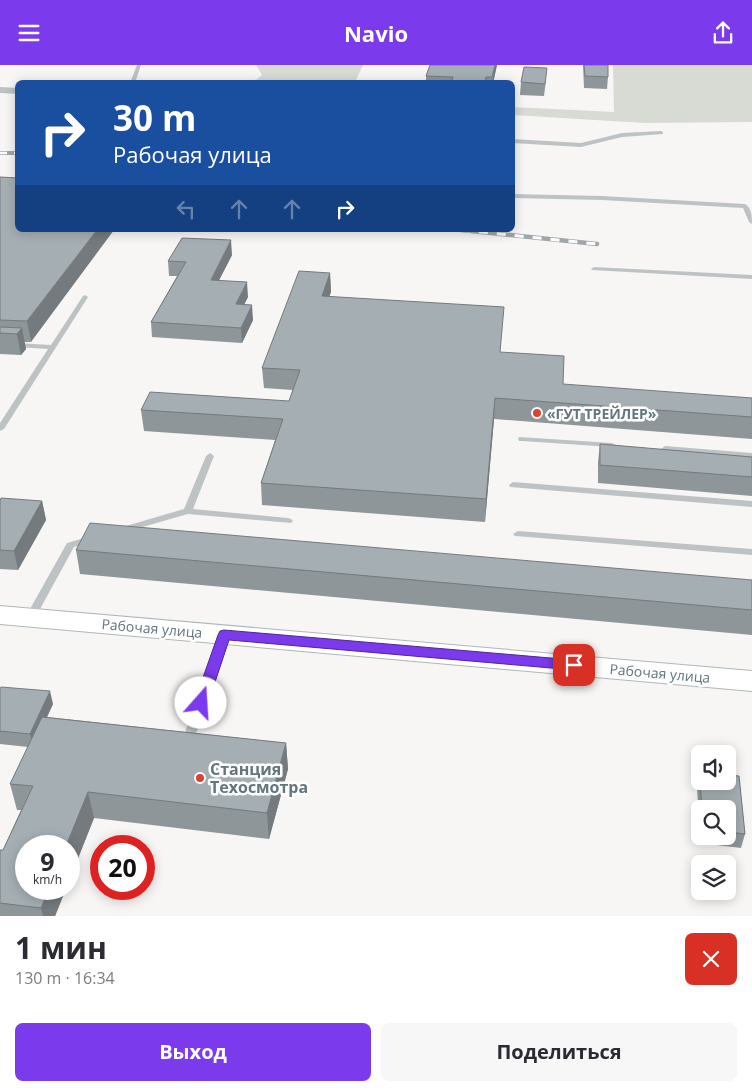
<!DOCTYPE html>
<html lang="ru">
<head>
<meta charset="utf-8">
<style>
  :root { --surface:#fff; --page:#f7f7f7; --text:#2b2b33; --muted:#7c7c81; --accent:#7c3aed }
  body { margin:0; font-family:"Open Sans",sans-serif; background:var(--page); color:var(--text); height:100vh; display:flex; flex-direction:column; font-size:19px; white-space:nowrap }
  * { box-sizing:border-box; margin:0 }
  p { font-size:16px; color:var(--muted) }
  .icon { flex:none; width:28px; height:28px; fill:none; stroke:currentColor; stroke-width:2; stroke-linecap:round; stroke-linejoin:round }
  .map { position:relative; height:851px; overflow:hidden }
  .side { display:flex; flex-direction:column; background:var(--surface); flex:1 }
  .side>* { flex:none }
  .top-card { position:absolute; left:15px; top:15px; width:500px; height:152px; border-radius:8px; box-shadow:0 2px 12px #0003; background:#1a4fa0; color:#fff; overflow:hidden }
  .tools { position:absolute; left:691px; top:680px; display:grid; gap:10px }
  .tools a { display:grid; place-items:center; width:45px; height:45px; border-radius:8px; background:var(--surface); box-shadow:0 2px 12px #0003; font-size:25px }
  .speed { position:absolute; left:15px; top:770px; display:flex; gap:10px; font-size:25px; font-weight:700; text-align:center }
  .speed>* { display:grid; place-content:center; width:65px; height:65px; border-radius:50%; background:var(--surface); box-shadow:0 2px 12px #0003; line-height:1 }
  .speed small { font-size:12px; font-weight:400 }
  .speed .limit { border:8px solid #d22; background:#fff; color:#111 }
  .pin { position:absolute; display:grid; place-items:center; width:42px; height:42px; color:#fff; margin:-21px; border-radius:10px; box-shadow:0 2px 8px #0006 }
  .me { position:absolute; width:55px; margin:-28px; rotate:19deg; stroke-linejoin:round; filter:drop-shadow(0 0 4px #0008) }
  .turn { display:flex; align-items:center; gap:18px; height:105px; padding:0 15px; font-size:22px }
  .turn .icon { width:65px; height:65px; stroke-width:2.5 }
  .turn b { display:block; font-size:35px; line-height:42px }
  .lanes { display:flex; align-items:center; height:48px; padding:0 15px; background:#0003; justify-content:center; gap:25px; direction:ltr }
  .lanes .off { opacity:.35 }
  .round { display:grid; place-items:center; flex:none; width:52px; height:52px; border-radius:8px; background:var(--page) }
  .head { display:flex; align-items:center; justify-content:space-between; height:85px; padding:0 15px }
  h1 { font-size:30px; font-weight:700; line-height:38px }
  .cta { display:flex; gap:10px; margin-top:auto; padding:10px 15px }
  .cta a { flex:1; height:58px; border-radius:8px; background:var(--accent); color:#fff; font-size:20px; font-weight:700; line-height:58px; text-align:center }
  .cta a+a { background:var(--page); color:var(--text) }
  header { display:flex; justify-content:space-between; align-items:center; height:65px; padding:0 15px; background:var(--accent); color:#fff; font-size:22px; font-weight:700 }
  .map>svg:first-child { display:block }
  .green { fill:#d7dbd3 }
  .lines { fill:none; stroke-linecap:round; stroke-linejoin:round }
  .secondary-casing { stroke:#b0b7ba; stroke-width:2 }
  .service { fill:#bdc3c5; fill-rule:evenodd }
  .minor { fill:#bdc3c5; fill-rule:evenodd }
  .secondary { fill:#fff; fill-rule:evenodd }
  .rail-far1-casing { stroke:#9fa7ab; stroke-width:4 }
  .rail-casing { stroke:#9fa7ab; stroke-width:4.5 }
  .rail-far1 { stroke:#fff; stroke-width:2.5; stroke-dasharray:7; stroke-linecap:butt }
  .rail { stroke:#fff; stroke-width:3; stroke-dasharray:9; stroke-linecap:butt }
  .wall { fill:#8e969a; fill-rule:evenodd }
  .shaded-wall { fill:#747a7d }
  .building { fill:#a5afb3; stroke:#747a7d }
  .route { fill:#7c3aed; stroke:#51269a }
  .poi-dot { fill:#da4431; stroke:#fff; stroke-width:2 }
  .labels { text-anchor:middle; dominant-baseline:central; stroke-width:5; stroke-linejoin:round; paint-order:stroke }
  .poi-label { font-size:14px; font-weight:bold; fill:#63757d; stroke:#fff; text-anchor:start }
  .street-label { font-size:14px; fill:#63757d; stroke:#fff }
  .near-poi-label { font-size:16px; font-weight:bold; fill:#63757d; stroke:#fff; text-anchor:start }
</style>
</head>
<body>
<header><svg class="icon" aria-label="menu" viewBox="0 0 24 24"><path d="M4 6h16M4 12h16M4 18h16"/></svg>Navio<svg class="icon" aria-label="share" viewBox="0 0 24 24"><path d="M12 15V3M7 8l5-5 5 5M5 13v7h14v-7"/></svg></header>
<div class="map">
<svg width="752" height="851" viewBox="0 0 752 851">
  <rect width="100%" height="100%" fill="#f7f6f4"/>
  <g class="green">
    <path d="M 256,0 L 363,0 L 355,17 L 253,17 L 262,10 Z"/>
    <path d="M 613,0 L 752,0 L 752,57 L 645,58 L 513,50 L 513,42 L 614,47 Z"/>
  </g>
  <g class="lines">
    <g class="secondary-casing">
      <path id="secondary" d="M 0,541 L 752,606 L 752,626 L 0,559 Z"/>
    </g>
    <g class="service">
      <path d="M 137,0 L 141,0 L 135,18 L 130,18 Z"/>
      <path d="M 661,66 L 663,67 L 663,69 L 622,72 L 581,82 L 512,78 L 512,74 L 581,78 L 622,68 Z"/>
      <path d="M 512,129 L 602,131 L 745,139 C 752,143 752,152 752,159 L 749,157 L 743,143 L 602,135 L 512,133 Z"/>
      <path d="M 594,202 L 752,210 L 752,214 L 592,205 L 591,204 Z"/>
      <path d="M 85,230 L 88,232 L 4,364 L 0,366 L 0,358 L 48,284 L 0,281 L 0,277 L 51,280 L 83,231 Z"/>
      <path d="M 519,372 L 612,378 L 616,380 L 612,382 L 522,376 L 519,376 L 518,374 Z"/>
      <path d="M 665,381 L 752,388 L 752,394 L 662,386 L 661,384 Z"/>
      <path d="M 210,388 L 214,391 L 193,444 L 288,453 L 291,454 L 293,456 L 291,458 L 188,449 L 125,467 L 119,467 L 117,465 L 119,463 L 184,444 L 206,391 Z"/>
      <path d="M 513,417 L 752,436 L 752,442 L 510,422 L 509,420 Z"/>
      <path d="M 518,466 L 752,484 L 752,490 L 515,471 L 513,469 Z"/>
      <path d="M 91,471 L 96,474 L 94,476 L 74,482 L 34,555 L 26,555 L 25,553 L 67,478 Z"/>
      <path d="M 224,567 L 228,568 L 229,570 L 196,669 L 200,670 L 202,673 L 200,676 L 196,677 L 185,676 L 183,673 L 219,570 L 220,568 Z"/>
    </g>
    <path class="minor" d="M 0,22 L 18,23 L 18,29 L 0,28 Z"/>
    <use href="#secondary" class="secondary"/>
    <g class="rail-far1-casing">
      <path id="rail-far1" d="M 0,88 L 18,88"/>
    </g>
    <g class="rail-casing">
      <path id="rail" d="M 461,165 L 597,179"/>
    </g>
    <use href="#rail-far1" class="rail-far1"/>
    <use href="#rail" class="rail"/>
  </g>
  <g class="wall">
    <path d="M 430,0 L 497,0 L 493,18 L 426,18 L 426,11 Z"/>
    <path d="M 583,0 L 608,0 L 608,12 L 607,24 L 584,23 Z"/>
    <path d="M 546,15 L 544,31 L 520,30 L 521,17 Z"/>
    <path d="M 0,112 L 18,113 L 31,277 L 24,277 L 26,284 L 21,290 L 0,289 Z"/>
    <path d="M 232,190 L 219,215 L 248,232 L 244,239 L 253,255 L 242,278 L 152,272 L 151,257 L 177,211 L 169,211 L 168,196 Z"/>
    <path d="M 330,208 L 331,227 L 329,231 L 502,261 L 500,287 L 563,319 L 752,352 L 752,374 L 494,354 L 485,457 L 262,440 L 261,418 L 275,375 L 144,366 L 141,345 L 289,336 L 293,325 L 264,323 L 262,303 Z"/>
    <path d="M 600,379 L 752,392 L 752,431 L 598,418 L 598,397 Z"/>
    <path d="M 0,436 L 42,436 L 46,455 L 18,505 L 0,504 Z"/>
    <path d="M 76,485 L 752,515 L 752,570 L 80,509 Z"/>
    <path d="M 0,624 L 53,639 L 47,652 L 286,678 L 288,704 L 269,774 L 94,753 L 55,851 L 0,851 L 0,785 L 3,785 L 21,745 L 17,745 L 10,719 L 28,682 L 0,679 Z"/>
    <path d="M 700,708 L 701,722 L 700,716 L 728,716 L 728,710 L 739,711 L 745,769 L 741,783 L 700,778 L 697,721 ZM 700,744 L 728,744 L 728,771 L 700,771 Z"/>
  </g>
  <g class="shaded-wall">
    <path d="M 495,0 L 497,0 L 493,18 L 492,18 Z"/>
    <path d="M 97,165 L 114,165 L 31,277 L 27,256 Z"/>
    <path d="M 231,175 L 232,190 L 212,229 L 211,215 Z"/>
    <path d="M 330,208 L 331,227 L 323,250 L 322,231 Z"/>
    <path d="M 247,217 L 248,232 L 237,254 L 236,239 Z"/>
    <path d="M 252,240 L 253,255 L 242,278 L 241,263 Z"/>
    <path d="M 22,263 L 26,284 L 21,290 L 17,269 Z"/>
    <path d="M 495,333 L 494,354 L 485,457 L 486,434 Z"/>
    <path d="M 42,436 L 46,455 L 18,505 L 14,486 Z"/>
    <path d="M 50,626 L 53,639 L 33,682 L 30,669 Z"/>
    <path d="M 286,678 L 288,704 L 269,774 L 267,748 Z"/>
    <path d="M 88,727 L 94,753 L 69,816 L 69,781 L 66,781 Z"/>
    <path d="M 49,824 L 66,824 L 55,851 L 43,851 L 41,843 Z"/>
  </g>
  <g class="building">
    <path d="M 430,0 L 495,0 L 492,12 L 486,12 L 485,18 L 452,16 L 453,12 L 426,11 Z"/>
    <path d="M 584,0 L 608,0 L 608,12 L 585,11 Z"/>
    <path d="M 524,2 L 547,3 L 545,19 L 521,17 Z"/>
    <path d="M 0,112 L 18,113 L 18,165 L 97,165 L 27,256 L 0,255 Z"/>
    <path d="M 182,173 L 231,175 L 211,215 L 247,217 L 236,239 L 252,240 L 241,263 L 151,257 L 186,197 L 168,196 Z"/>
    <path d="M 299,206 L 330,208 L 322,231 L 504,242 L 500,287 L 564,291 L 563,319 L 752,333 L 752,352 L 495,333 L 486,434 L 261,418 L 283,354 L 141,345 L 150,327 L 289,336 L 300,305 L 262,303 Z"/>
    <path d="M 0,262 L 22,263 L 17,269 L 0,268 Z"/>
    <path d="M 600,379 L 752,392 L 752,412 L 600,400 Z"/>
    <path d="M 1,433 L 42,436 L 14,486 L 0,485 L 0,436 Z"/>
    <path d="M 90,458 L 752,515 L 752,545 L 76,485 Z"/>
    <path d="M 1,622 L 50,626 L 30,669 L 0,666 L 0,624 Z"/>
    <path d="M 42,652 L 286,678 L 267,748 L 88,727 L 66,781 L 26,781 L 26,824 L 49,824 L 41,843 L 0,838 L 0,785 L 3,785 L 33,721 L 10,719 Z"/>
    <path d="M 728,710 L 739,711 L 745,769 L 728,767 L 728,744 L 702,744 L 700,716 L 728,716 Z"/>
  </g>
  <path class="route" d="M 224,565 L 574,595 L 578,596 L 580,600 L 578,603 L 574,605 L 229,575 L 208,638 L 206,642 L 196,642 L 194,638 L 218,570 L 220,566 Z"/>
  <g class="poi-dot">
    <circle cx="537" cy="348" r="5"/>
    <circle cx="200" cy="713" r="5"/>
  </g>
  <g class="labels">
    <g class="poi-label">
      <text x="547" y="348">«ГУТ ТРЕЙЛЕР»</text>
    </g>
    <g class="street-label">
      <text transform="translate(152 563) rotate(5)">Рабочая улица</text>
      <text transform="translate(660 608) rotate(5)">Рабочая улица</text>
    </g>
    <g class="near-poi-label">
      <text x="210" y="704">Станция<tspan x="210" dy="18">Техосмотра</tspan></text>
    </g>
  </g>
</svg>
<div class="tools">
<a><svg class="icon" aria-label="sound" viewBox="0 0 24 24"><path d="M4 9h4l5-4v14l-5-4H4zM17 9q2 3 0 6"/></svg></a>
<a><svg class="icon" aria-label="search" viewBox="0 0 24 24"><circle cx="10" cy="10" r="6"/><path d="M15 15l6 6"/></svg></a>
<a><svg class="icon" aria-label="layers" viewBox="0 0 24 24"><path d="M12 4l9 5-9 5-9-5zM3 14l9 5 9-5"/></svg></a>
</div>
<div class="speed"><div>9<small>km/h</small></div><div class="limit">20</div></div>
<div class="pin" style="left:574px;top:600px;background:#d93025"><svg class="icon" aria-label="arrive" viewBox="0 0 24 24"><path d="M6 21V4h12l-3 4 3 4H6"/></svg></div>
<svg class="me" style="left:201px;top:638px" viewBox="-20 -20 40 40"><circle r="19" fill="#fff"/><path d="M0-13L10 11 0 6-10 11z" fill="#7c3aed"/></svg>
<div class="top-card">
<div class="turn"><svg class="icon" aria-label="right" viewBox="0 0 24 24"><path d="M7 20v-9h11M14 6l5 5-5 5"/></svg><div><b>30 m</b>Рабочая улица</div></div>
<div class="lanes"><svg class="icon off" aria-label="left" viewBox="0 0 24 24"><path d="M17 20v-9H6M10 6l-5 5 5 5"/></svg><svg class="icon off" aria-label="ahead" viewBox="0 0 24 24"><path d="M12 20V5M6 11l6-6 6 6"/></svg><svg class="icon off" aria-label="ahead" viewBox="0 0 24 24"><path d="M12 20V5M6 11l6-6 6 6"/></svg><svg class="icon" aria-label="right" viewBox="0 0 24 24"><path d="M7 20v-9h11M14 6l5 5-5 5"/></svg></div>
</div>
</div>
<section class="side">
<div class="head"><div><h1>1 мин</h1><p>130 m · 16:34</p></div><a class="round" style="background:#d93025;color:#fff"><svg class="icon" aria-label="close" viewBox="0 0 24 24"><path d="M6 6l12 12M18 6L6 18"/></svg></a></div>
<div class="cta"><a>Выход</a><a>Поделиться</a></div>
</section>
</body>
</html>
